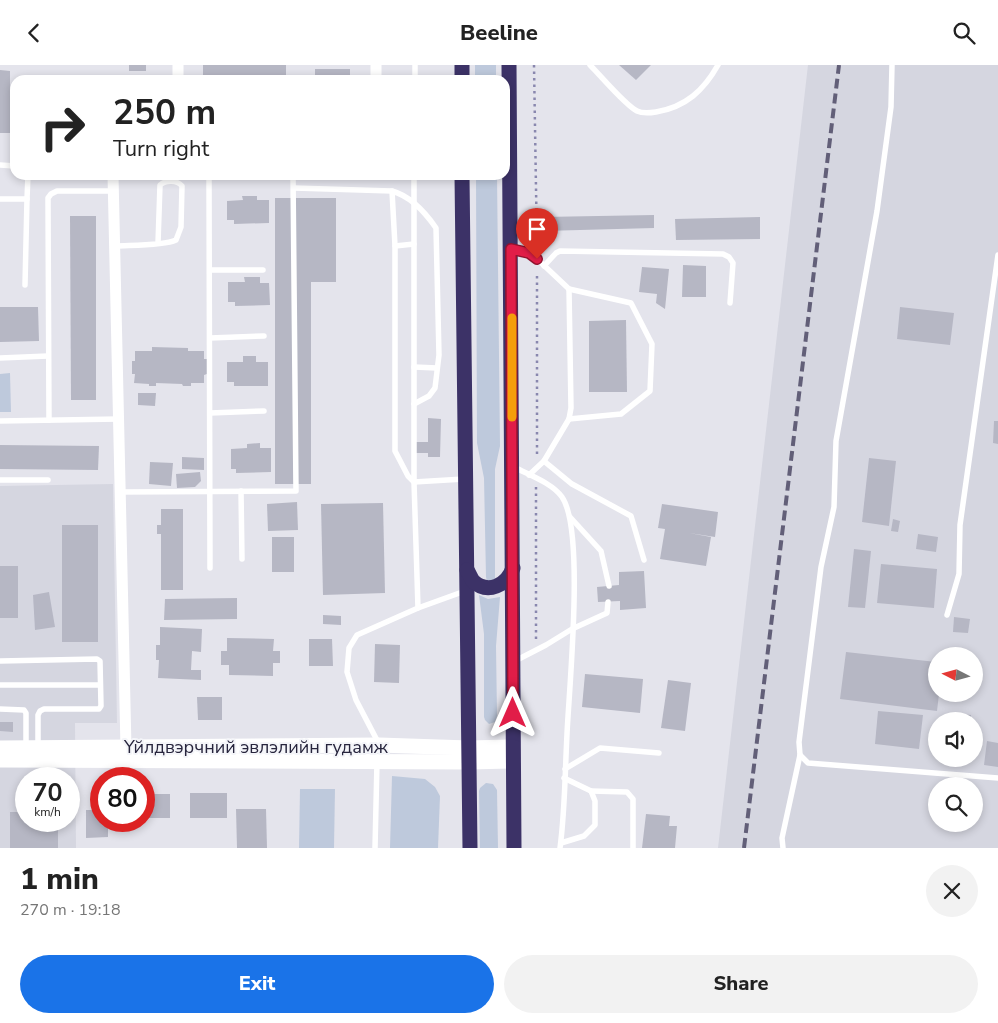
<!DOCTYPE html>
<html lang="en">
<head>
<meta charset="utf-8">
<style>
  :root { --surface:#fff; --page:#f2f2f2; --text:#222; --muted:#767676; --accent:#1a73e8 }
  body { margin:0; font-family:"Nunito Sans",sans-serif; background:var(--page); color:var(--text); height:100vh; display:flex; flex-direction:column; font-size:19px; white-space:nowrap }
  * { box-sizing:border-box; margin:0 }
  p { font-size:16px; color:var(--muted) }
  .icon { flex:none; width:28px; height:28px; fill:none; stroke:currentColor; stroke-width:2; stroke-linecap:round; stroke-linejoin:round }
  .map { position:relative; height:783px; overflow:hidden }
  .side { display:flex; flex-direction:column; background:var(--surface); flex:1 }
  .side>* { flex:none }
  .top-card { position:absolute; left:10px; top:10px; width:500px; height:105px; border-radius:15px; box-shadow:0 2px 8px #0003; background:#fff; color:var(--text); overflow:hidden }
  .needle { width:32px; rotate:276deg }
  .tools { position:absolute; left:928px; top:582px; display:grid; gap:10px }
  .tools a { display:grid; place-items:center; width:55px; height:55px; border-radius:50%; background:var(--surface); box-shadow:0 2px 8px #0003; font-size:25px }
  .speed { position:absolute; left:15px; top:702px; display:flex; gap:10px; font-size:25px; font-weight:700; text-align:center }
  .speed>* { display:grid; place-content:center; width:65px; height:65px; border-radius:50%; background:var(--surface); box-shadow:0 2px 8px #0003; line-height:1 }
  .speed small { font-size:12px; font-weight:400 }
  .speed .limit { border:8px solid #d22; background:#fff; color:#111 }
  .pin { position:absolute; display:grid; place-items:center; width:42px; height:42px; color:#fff; margin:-51px -21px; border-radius:50% 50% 50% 0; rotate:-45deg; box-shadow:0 0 5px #0007 }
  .pin .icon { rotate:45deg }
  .me { position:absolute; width:55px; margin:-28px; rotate:0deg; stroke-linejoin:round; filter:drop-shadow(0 0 4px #0008) }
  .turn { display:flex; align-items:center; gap:18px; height:105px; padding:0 20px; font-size:22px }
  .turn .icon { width:65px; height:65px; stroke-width:2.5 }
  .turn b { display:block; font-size:35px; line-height:42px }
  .round { display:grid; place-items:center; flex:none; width:52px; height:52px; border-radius:26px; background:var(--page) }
  .overview { display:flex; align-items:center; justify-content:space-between; height:85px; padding:0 20px }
  h1 { font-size:30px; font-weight:800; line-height:38px }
  .cta { display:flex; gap:10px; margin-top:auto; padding:10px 20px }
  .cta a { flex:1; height:58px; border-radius:30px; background:var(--accent); color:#fff; font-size:20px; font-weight:800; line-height:58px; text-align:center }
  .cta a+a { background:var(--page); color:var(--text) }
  header { display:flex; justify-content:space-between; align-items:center; height:65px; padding:0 20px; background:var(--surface); font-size:22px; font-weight:800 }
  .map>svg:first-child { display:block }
  .built { fill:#d5d6e0; fill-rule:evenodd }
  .green { fill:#bec9dc }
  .building { fill:#b6b7c4 }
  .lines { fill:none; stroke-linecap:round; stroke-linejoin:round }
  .path { stroke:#8987ae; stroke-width:2.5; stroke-dasharray:2.5 4; stroke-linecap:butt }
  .lane { stroke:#fff; stroke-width:5.5 }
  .street { stroke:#fff; stroke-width:11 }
  .secondary { stroke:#fff; stroke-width:15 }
  .highway { stroke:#3c3267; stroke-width:15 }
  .rail { stroke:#625f78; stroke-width:4; stroke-dasharray:10 5; stroke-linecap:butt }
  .route-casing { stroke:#92132f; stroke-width:12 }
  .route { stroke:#e11d48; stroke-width:9 }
  .slow { stroke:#f59e0b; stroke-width:9 }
  .labels { text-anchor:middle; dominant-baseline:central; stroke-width:4; stroke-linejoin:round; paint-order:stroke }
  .street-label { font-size:18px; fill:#27253d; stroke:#f4f5f9 }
</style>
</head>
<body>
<header><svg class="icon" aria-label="back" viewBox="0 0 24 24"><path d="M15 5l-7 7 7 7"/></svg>Beeline<svg class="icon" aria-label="search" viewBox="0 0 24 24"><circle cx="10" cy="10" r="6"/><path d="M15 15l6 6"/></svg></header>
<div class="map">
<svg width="998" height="783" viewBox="0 0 998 783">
  <rect width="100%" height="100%" fill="#e4e4ec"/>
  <g class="built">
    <path d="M 808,0 L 998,0 L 998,783 L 718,783 ZM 936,591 L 974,591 L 974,629 L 936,629 ZM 936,656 L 974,656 L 974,694 L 936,694 ZM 936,721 L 974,721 L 974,759 L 936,759 Z"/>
    <path d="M 113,419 L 117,658 L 75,658 L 76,783 L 0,783 L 0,421 ZM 26,714 L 69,714 L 69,756 L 26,756 Z"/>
  </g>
  <g class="green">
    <rect x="475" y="0" width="21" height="15"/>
    <path d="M 476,110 L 497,110 L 500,381 L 495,404 L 495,516 L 487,516 L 486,512 L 484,413 L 477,378 Z"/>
    <path d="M 10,308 L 11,347 L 0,347 L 0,309 Z"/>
    <path d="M 479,530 L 488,534 L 500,532 L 496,581 L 497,651 L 495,657 L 489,659 L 485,655 L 484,652 L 484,569 Z"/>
    <path d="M 392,711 L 425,714 L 435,722 L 440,731 L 438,783 L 390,783 Z"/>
    <path d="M 486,718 L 493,719 L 497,725 L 498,783 L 480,783 L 479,726 L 480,723 Z"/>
    <path d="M 300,724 L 335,724 L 334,783 L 299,783 Z"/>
  </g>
  <g class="building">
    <rect x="129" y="0" width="17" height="6"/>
    <rect x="203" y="0" width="83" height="15"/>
    <path d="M 619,0 L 651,0 L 636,15 Z"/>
    <rect x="315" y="4" width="35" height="11"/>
    <path d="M 0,5 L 10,6 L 10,68 L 0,68 Z"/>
    <path d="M 242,131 L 257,131 L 257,135 L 269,135 L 269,158 L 234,159 L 234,155 L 227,155 L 227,136 L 243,135 Z"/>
    <path d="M 275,133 L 336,133 L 336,217 L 311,217 L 311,419 L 275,419 Z"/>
    <path d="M 654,150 L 654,163 L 543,166 L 543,152 Z"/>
    <path d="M 70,151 L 96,151 L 96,335 L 71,335 Z"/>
    <path d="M 760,152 L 760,174 L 676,175 L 675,154 Z"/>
    <path d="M 683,200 L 706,201 L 706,232 L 682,232 Z"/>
    <path d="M 642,202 L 669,204 L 665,244 L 656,238 L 657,229 L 639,227 Z"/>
    <path d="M 244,212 L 260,212 L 260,218 L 269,218 L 270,240 L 235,241 L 235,237 L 228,237 L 228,217 L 245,217 Z"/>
    <path d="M 0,242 L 38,242 L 39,276 L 0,277 Z"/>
    <path d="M 900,242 L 954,248 L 950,280 L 897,274 Z"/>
    <path d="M 626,255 L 627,327 L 589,327 L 589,256 Z"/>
    <path d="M 152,282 L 188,283 L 188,286 L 204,286 L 204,294 L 207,294 L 207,309 L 204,310 L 204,318 L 191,318 L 191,321 L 183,321 L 182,319 L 156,318 L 156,321 L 149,321 L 149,319 L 134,318 L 135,309 L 132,309 L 132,296 L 135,296 L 135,286 L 152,286 Z"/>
    <path d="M 243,291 L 256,291 L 256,297 L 268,297 L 268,321 L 234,321 L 234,317 L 227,317 L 227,297 L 243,297 Z"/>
    <path d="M 138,328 L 156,328 L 155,341 L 138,340 Z"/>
    <path d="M 428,353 L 441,354 L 440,392 L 428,392 L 428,388 L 415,388 L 415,377 L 428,377 Z"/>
    <path d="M 994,356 L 998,356 L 998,379 L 993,378 Z"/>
    <path d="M 260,378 L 260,383 L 271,383 L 271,407 L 236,408 L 236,404 L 231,404 L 231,384 L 247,383 L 247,379 Z"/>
    <path d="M 0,380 L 99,381 L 98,405 L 0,404 Z"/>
    <path d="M 182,392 L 204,393 L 204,405 L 182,404 Z"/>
    <path d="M 869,393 L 896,396 L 889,461 L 862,457 Z"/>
    <path d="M 150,397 L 173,398 L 171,421 L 149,419 Z"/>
    <path d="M 200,407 L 201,416 L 195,422 L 177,423 L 176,409 Z"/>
    <path d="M 297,437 L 298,465 L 268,466 L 267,439 Z"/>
    <path d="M 383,438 L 385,528 L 323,530 L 321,439 Z"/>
    <path d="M 662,439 L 718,447 L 715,472 L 689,468 L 711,472 L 706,501 L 660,494 L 665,464 L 658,463 Z"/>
    <path d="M 161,444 L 183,444 L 183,525 L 161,525 L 161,469 L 157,469 L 157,460 L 161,460 Z"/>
    <path d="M 893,454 L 900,456 L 898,467 L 891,466 Z"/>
    <rect x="62" y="460" width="36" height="117"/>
    <path d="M 918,469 L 938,472 L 936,487 L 916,484 Z"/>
    <rect x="272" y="472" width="22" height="35"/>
    <path d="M 854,484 L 871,486 L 865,543 L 848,542 Z"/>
    <path d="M 881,499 L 937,504 L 934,543 L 877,538 Z"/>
    <rect x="0" y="501" width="18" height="52"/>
    <path d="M 644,506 L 646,543 L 620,545 L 620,536 L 598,537 L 597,522 L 619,520 L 619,507 Z"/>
    <path d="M 49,527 L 55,562 L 35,565 L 33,530 Z"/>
    <path d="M 237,533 L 237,554 L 164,555 L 165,534 Z"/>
    <path d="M 323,550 L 341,551 L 341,560 L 323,559 Z"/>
    <path d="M 954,552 L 970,554 L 968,568 L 953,567 Z"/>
    <path d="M 160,562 L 202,564 L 201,587 L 192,586 L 191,605 L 201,605 L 201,615 L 158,613 L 159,595 L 156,595 L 156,580 L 160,580 Z"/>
    <path d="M 227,573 L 274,574 L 273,586 L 280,586 L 280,598 L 273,598 L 273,611 L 229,610 L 229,600 L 221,600 L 221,586 L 227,586 Z"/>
    <path d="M 309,574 L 332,574 L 333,601 L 309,601 Z"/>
    <path d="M 375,579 L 400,580 L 399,618 L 374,617 Z"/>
    <path d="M 846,587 L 936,597 L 936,629 L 939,629 L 937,646 L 840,634 Z"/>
    <path d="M 585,609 L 643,614 L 640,648 L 582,642 Z"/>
    <path d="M 668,615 L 691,618 L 685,666 L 661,663 Z"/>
    <path d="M 197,632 L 222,632 L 222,655 L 198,655 Z"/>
    <path d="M 878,646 L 923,650 L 919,684 L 875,679 Z"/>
    <path d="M 958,649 L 971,650 L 971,656 L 957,656 Z"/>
    <path d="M 0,657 L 13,657 L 13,667 L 0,666 Z"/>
    <path d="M 987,676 L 998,678 L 998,702 L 984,700 Z"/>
    <rect x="190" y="728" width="37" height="25"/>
    <rect x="145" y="729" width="25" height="24"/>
    <path d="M 236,744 L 266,744 L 267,783 L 237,783 Z"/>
    <path d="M 86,745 L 101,745 L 101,756 L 108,756 L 108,772 L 86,773 Z"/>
    <path d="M 10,747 L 26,747 L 26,756 L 58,756 L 58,783 L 10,783 Z"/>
    <path d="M 646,749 L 670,751 L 669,761 L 677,761 L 675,783 L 642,783 Z"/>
  </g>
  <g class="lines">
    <g class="path">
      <path d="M 534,0 L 537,184"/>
      <path d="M 537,389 L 537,207"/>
      <path d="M 536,422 L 536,576"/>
    </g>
    <g class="lane">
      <path d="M 590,0 C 601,11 625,40 637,46 C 643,49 650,48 656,47 C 686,42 704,25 718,0"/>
      <path d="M 892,0 L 891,42 L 877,146 L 836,376 L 834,442 L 821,502 L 799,677 L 800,690 L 808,698 L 998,713"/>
      <path d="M 415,15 L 415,0"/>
      <path d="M 0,100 L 15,101"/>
      <path d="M 209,110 L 210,503"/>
      <path d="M 294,123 L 392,126 C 410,131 425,147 436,163 L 439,290 L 435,323 L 429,331 L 414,339"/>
      <path d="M 392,126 L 395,181 L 395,386 L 408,411 L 414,417 L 464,414"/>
      <path d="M 0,134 L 27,134 L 25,220"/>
      <path d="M 27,134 L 28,110"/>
      <path d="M 115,181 C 131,180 163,181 176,175 L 181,162 L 182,121 C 177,115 166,115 160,120 L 158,178"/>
      <path d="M 395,181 L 414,179"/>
      <path d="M 511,184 L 529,188 L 534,191 L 569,224 L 571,343 L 569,354 L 544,396 L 529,410"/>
      <path d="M 544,201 L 556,188 L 560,186 L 723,189 L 729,192 L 733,198 L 730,238"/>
      <path d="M 210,205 L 263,205"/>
      <path d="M 210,273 L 264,271"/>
      <path d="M 0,293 L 48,291"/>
      <path d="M 414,302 L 437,303"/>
      <path d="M 210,348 L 264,346"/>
      <path d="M 569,354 L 621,349 L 650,326 L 652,279 L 631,238 L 569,224"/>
      <path d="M 49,355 L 48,133 L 51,129 L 57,126 L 114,126"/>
      <path d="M 0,356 L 119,354"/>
      <path d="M 544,396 L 572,419 L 631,451 L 644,495"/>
      <path d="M 514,402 C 529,410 552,418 562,432 C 585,465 569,623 567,669 C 565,707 565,746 560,783"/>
      <path d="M 0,415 L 48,415"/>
      <path d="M 241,426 L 242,494"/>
      <path d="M 120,427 L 296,426 L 293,110"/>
      <path d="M 570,452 L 601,486 L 609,521"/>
      <path d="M 418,543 L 465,526"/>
      <path d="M 947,550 L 959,509 L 960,460 L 998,190"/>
      <path d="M 0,596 L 97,594 L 100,596 L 101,641 L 99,644 L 44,644 L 40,646 L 38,650 L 38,683"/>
      <path d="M 513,597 L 546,580 L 572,564 L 607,548 L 608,537"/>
      <path d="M 0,620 L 100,620"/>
      <path d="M 0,644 L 24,645 L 26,648 L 26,683"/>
      <path d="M 379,679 L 356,635 L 347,607 L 349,583 L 357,570 L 418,543 L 414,417 L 414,110"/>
      <path d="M 565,704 L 600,683 L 659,688"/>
      <path d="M 591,726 L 627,727 L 633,734 L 633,783"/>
      <path d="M 561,778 L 584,771 L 595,760 L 595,736 L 591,726 L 564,713"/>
      <path d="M 375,783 L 377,697"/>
      <path d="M 783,783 L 782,773 L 800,690"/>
    </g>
    <g class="street">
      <path d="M 178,0 L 178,15"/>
      <path d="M 376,15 L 376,0"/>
      <path d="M 113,110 L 126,683"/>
    </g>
    <g class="secondary">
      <path d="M 0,683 L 379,680 L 469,683 L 513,682"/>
      <path d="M 0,695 L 469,697 L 513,696"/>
    </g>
    <g class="highway">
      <path d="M 509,0 L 514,783"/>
      <path d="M 462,15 L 462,0"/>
      <path d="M 462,110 L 470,783"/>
      <path d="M 467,505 C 469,508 471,513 473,516 C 488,530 507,520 513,503"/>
    </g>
    <path class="rail" d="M 744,783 L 839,0"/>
  </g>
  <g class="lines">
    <g class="route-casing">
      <path id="route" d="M 513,648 L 511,184 L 529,188 L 537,194"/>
    </g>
    <use href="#route" class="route"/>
    <path class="slow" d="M 512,253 L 512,352"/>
  </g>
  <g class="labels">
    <g class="street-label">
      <text x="256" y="682">Үйлдвэрчний эвлэлийн гудамж</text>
    </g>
  </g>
</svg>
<div class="tools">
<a><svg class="needle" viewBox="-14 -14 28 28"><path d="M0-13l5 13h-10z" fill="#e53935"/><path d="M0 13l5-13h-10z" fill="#767676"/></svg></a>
<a><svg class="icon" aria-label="sound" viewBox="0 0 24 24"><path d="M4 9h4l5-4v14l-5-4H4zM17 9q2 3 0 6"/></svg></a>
<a><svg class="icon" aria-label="search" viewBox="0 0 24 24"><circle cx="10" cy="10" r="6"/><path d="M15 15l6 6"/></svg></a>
</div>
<div class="speed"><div>70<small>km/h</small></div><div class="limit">80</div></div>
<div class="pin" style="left:537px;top:194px;background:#d93025"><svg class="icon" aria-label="arrive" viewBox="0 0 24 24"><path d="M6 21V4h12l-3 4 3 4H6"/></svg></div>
<svg class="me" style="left:513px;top:648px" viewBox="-20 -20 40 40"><path d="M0-17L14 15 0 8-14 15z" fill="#e11d48" stroke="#fff" stroke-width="4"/></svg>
<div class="top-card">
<div class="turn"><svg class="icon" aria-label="right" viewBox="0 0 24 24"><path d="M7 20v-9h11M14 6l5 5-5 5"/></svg><div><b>250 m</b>Turn right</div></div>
</div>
</div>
<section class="side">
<div class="overview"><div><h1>1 min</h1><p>270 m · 19:18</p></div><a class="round"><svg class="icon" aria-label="close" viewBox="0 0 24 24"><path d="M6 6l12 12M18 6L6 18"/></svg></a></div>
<div class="cta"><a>Exit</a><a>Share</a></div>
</section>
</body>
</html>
